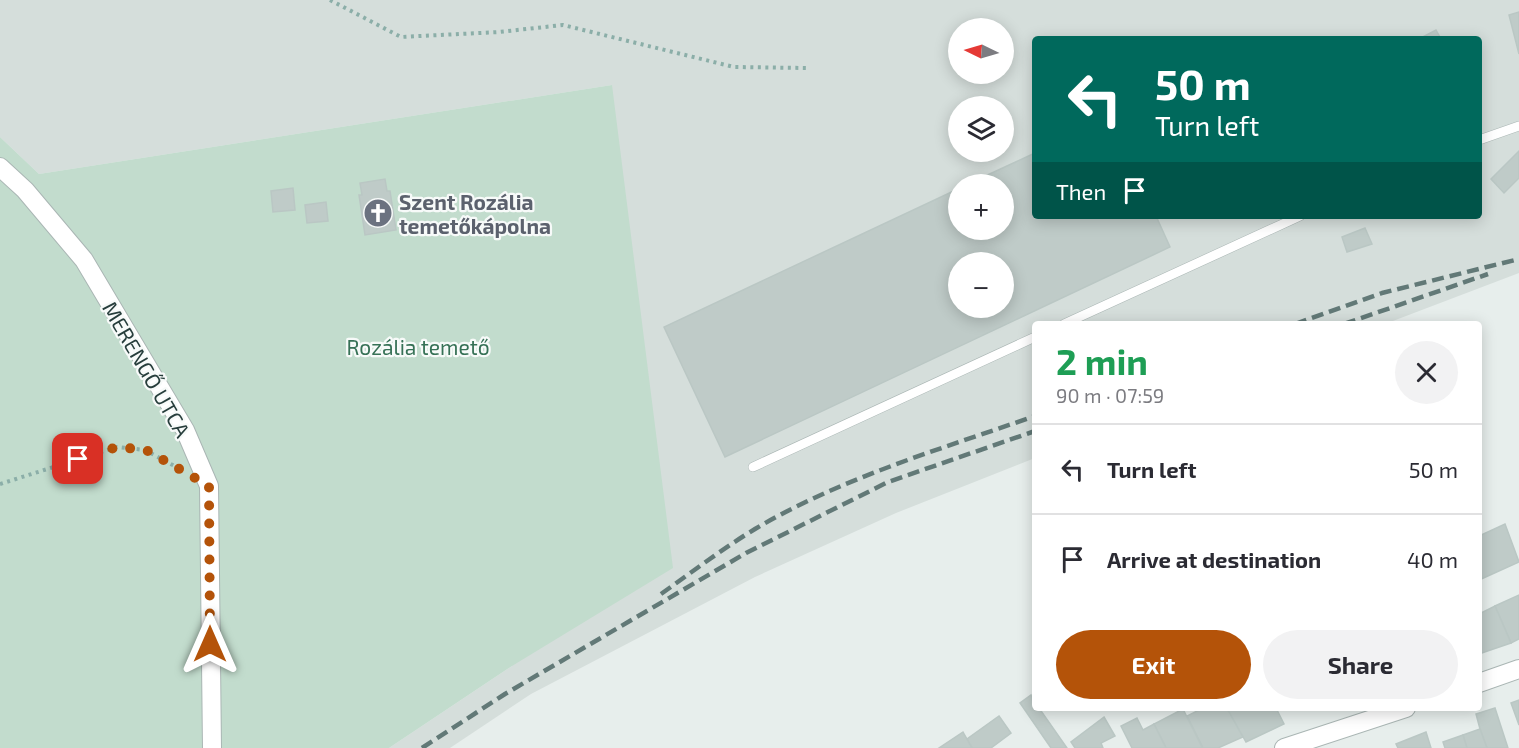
<!DOCTYPE html>
<html lang="en">
<head>
<meta charset="utf-8">
<style>
  :root { --surface:#fff; --page:#f2f2f3; --text:#2b2b33; --muted:#7c7c81; --line:#e1e1e2; --accent:#b45309 }
  body { margin:0; font-family:"Exo 2",sans-serif; background:var(--page); color:var(--text); height:100vh; display:flex; flex-direction:column; font-size:22px; white-space:nowrap }
  * { box-sizing:border-box; margin:0 }
  p { font-size:20px; color:var(--muted) }
  .icon { flex:none; width:33px; height:33px; fill:none; stroke:currentColor; stroke-width:2; stroke-linecap:round; stroke-linejoin:round }
  .map { position:relative; flex:1; overflow:hidden }
  .drawer { position:absolute; left:1032px; top:321px; width:450px; height:390px; display:flex; flex-direction:column; background:var(--surface); border-radius:6px; box-shadow:0 3px 15px #0003 }
  .drawer>* { flex:none }
  .hud { position:absolute; left:1032px; top:36px; width:450px; height:183px; border-radius:6px; box-shadow:0 3px 15px #0003; background:#00695c; color:#fff; overflow:hidden }
  .needle { width:39px; rotate:275deg }
  .tools { position:absolute; left:948px; top:18px; display:grid; gap:12px }
  .tools a { display:grid; place-items:center; width:66px; height:66px; border-radius:50%; background:var(--surface); box-shadow:0 3px 15px #0003; font-size:30px }
  .pin { position:absolute; display:grid; place-items:center; width:51px; height:51px; color:#fff; margin:-26px; border-radius:12px; box-shadow:0 3px 9px #0006 }
  .me { position:absolute; width:66px; margin:-33px; rotate:0deg; stroke-linejoin:round; filter:drop-shadow(0 0 4px #0008) }
  .turn { display:flex; align-items:center; gap:21px; height:126px; padding:0 24px; font-size:27px }
  .turn .icon { width:78px; height:78px; stroke-width:2.5 }
  .turn b { display:block; font-size:42px; line-height:51px }
  .then { display:flex; align-items:center; height:57px; padding:0 24px; background:#0003; gap:12px; font-size:22px }
  .round { display:grid; place-items:center; flex:none; width:63px; height:63px; border-radius:32px; background:var(--page) }
  .head { display:flex; align-items:center; justify-content:space-between; height:102px; padding:0 24px }
  h1 { font-size:36px; font-weight:700; line-height:45px; color:#1e9e55 }
  .cta { display:flex; gap:12px; margin-top:auto; padding:12px 24px }
  .cta a { flex:1; height:69px; border-radius:36px; background:var(--accent); color:#fff; font-size:24px; font-weight:700; line-height:69px; text-align:center }
  .cta a+a { background:var(--page); color:var(--text) }
  ul { padding:0; list-style:none }
  li { display:flex; align-items:center; gap:18px; height:90px; padding:0 24px; border-top:2px solid var(--line) }
  li div { flex:1 }
  li b { display:block; font-size:22px }
  li em { font-style:normal }
  .map>svg:first-child { display:block }
  .built { fill:#d5dedb; fill-rule:evenodd }
  .green { fill:#c2dccd }
  .building { fill:#bfcbc8; stroke:#bac7c4; stroke-width:1.5; fill-rule:evenodd }
  .lines { fill:none; stroke-linecap:round; stroke-linejoin:round }
  .service-casing { stroke:#aab6b4; stroke-width:10 }
  .minor-casing { stroke:#aab6b4; stroke-width:20 }
  .path { stroke:#8baea8; stroke-width:4; stroke-dasharray:3 4.5; stroke-linecap:butt }
  .service { stroke:#fff; stroke-width:9 }
  .minor { stroke:#fff; stroke-width:18 }
  .rail { stroke:#627977; stroke-width:4.5; stroke-dasharray:12 6; stroke-linecap:butt }
  .route { stroke:#b45309; stroke-width:10; stroke-dasharray:0 18 }
  .labels { text-anchor:middle; dominant-baseline:central; stroke-width:4.5; stroke-linejoin:round; paint-order:stroke }
  .worship-label { font-size:21px; font-weight:bold; fill:#5b616d; stroke:#f7faf9; text-anchor:start }
  .park-label { font-size:21px; fill:#367156; stroke:#f7faf9 }
  .street-label { font-size:21px; fill:#273e3c; stroke:#f7faf9 }
</style>
</head>
<body>
<div class="map">
<svg width="1519" height="748" viewBox="0 0 1519 748">
  <rect width="100%" height="100%" fill="#e7eeec"/>
  <path class="built" d="M 0,0 L 1519,0 L 1519,273 L 1385,324 L 1035,324 L 1035,458 L 896,513 L 755,577 L 531,694 L 450,748 L 389,748 L 512,666 L 612,85 L 39,174 L 0,137 ZM 958,28 L 1004,28 L 1004,74 L 958,74 ZM 1035,39 L 1479,39 L 1479,216 L 1035,216 ZM 958,106 L 1004,106 L 1004,152 L 958,152 ZM 958,184 L 1004,184 L 1004,230 L 958,230 ZM 958,262 L 1004,262 L 1004,308 L 958,308 Z"/>
  <path class="green" d="M 612,85 L 673,568 L 512,666 L 389,748 L 0,748 L 0,137 L 39,174 Z"/>
  <g class="building">
    <path d="M 1519,12 L 1519,54 L 1509,15 Z"/>
    <path d="M 1436,30 L 1441,39 L 1419,39 Z"/>
    <path d="M 1519,151 L 1519,178 L 1504,193 L 1491,179 Z"/>
    <path d="M 1035,153 L 1035,216 L 1156,216 L 1170,247 L 725,457 L 664,327 L 958,189 L 958,230 L 1004,230 L 1004,184 L 968,184 ZM 958,262 L 1004,262 L 1004,308 L 958,308 Z"/>
    <path d="M 385,179 L 387,191 L 390,191 L 396,230 L 365,235 L 359,195 L 362,195 L 360,183 Z"/>
    <path d="M 293,188 L 295,210 L 273,212 L 271,191 Z"/>
    <path d="M 326,202 L 328,221 L 307,223 L 305,205 Z"/>
    <path d="M 1365,228 L 1372,244 L 1347,252 L 1342,237 Z"/>
    <path d="M 1505,524 L 1519,562 L 1479,580 L 1479,536 Z"/>
    <path d="M 1519,595 L 1519,639 L 1511,643 L 1495,606 Z"/>
    <path d="M 1495,606 L 1511,643 L 1479,654 L 1479,614 Z"/>
    <path d="M 1031,695 L 1035,708 L 1039,708 L 1067,748 L 1051,748 L 1020,703 Z"/>
    <path d="M 1519,700 L 1519,725 L 1511,703 Z"/>
    <path d="M 1203,708 L 1227,708 L 1243,737 L 1218,748 L 1203,748 L 1187,716 Z"/>
    <path d="M 1227,708 L 1276,708 L 1284,724 L 1246,742 Z"/>
    <path d="M 1495,708 L 1508,748 L 1487,748 L 1480,729 L 1476,714 Z"/>
    <path d="M 1183,709 L 1202,747 L 1201,748 L 1166,748 L 1154,724 Z"/>
    <path d="M 999,716 L 1011,733 L 991,748 L 972,748 L 967,739 Z"/>
    <path d="M 1104,717 L 1115,736 L 1101,743 L 1103,748 L 1075,748 L 1071,742 Z"/>
    <path d="M 1137,718 L 1143,730 L 1154,724 L 1166,748 L 1132,748 L 1121,726 Z"/>
    <path d="M 1480,729 L 1487,748 L 1467,748 L 1463,735 Z"/>
    <path d="M 963,732 L 972,748 L 939,748 Z"/>
    <path d="M 1426,732 L 1431,748 L 1398,748 L 1396,744 Z"/>
    <path d="M 1463,735 L 1467,748 L 1445,748 L 1443,742 Z"/>
  </g>
  <g class="lines">
    <g class="service-casing">
      <g id="service">
        <path d="M 1479,140 L 1519,126"/>
        <path d="M 1064,324 L 1300,216"/>
        <path d="M 753,467 L 1035,337"/>
      </g>
    </g>
    <g class="minor-casing">
      <g id="minor">
        <path d="M 0,167 L 25,190 L 84,260 L 185,430 L 209,486 L 212,748"/>
        <path d="M 1479,683 L 1519,669"/>
        <path d="M 1284,748 L 1406,708"/>
      </g>
    </g>
    <g class="path">
      <path d="M 330,0 L 401,37 L 499,32 L 563,25 L 734,67 L 807,68"/>
      <path d="M 0,484 L 117,447 L 145,450 L 180,469"/>
    </g>
    <use href="#service" class="service"/>
    <use href="#minor" class="minor"/>
    <g class="rail">
      <path d="M 1295,324 L 1382,293 L 1519,259"/>
      <path d="M 1344,324 L 1488,274"/>
      <path d="M 661,594 C 692,572 722,549 755,529 C 841,478 941,449 1035,416"/>
      <path d="M 422,748 L 505,694 L 746,553 L 888,482 L 1035,431"/>
    </g>
  </g>
  <g class="lines">
    <path class="route" d="M 78,459 L 117,447 L 146,450 L 209,486 L 210,644"/>
  </g>
  <defs>
    <g id="church-disc" transform="scale(1.5)"><circle r="9.5" fill="#6b7280" stroke="#f7faf9"/><path d="M-1.2-6h2.4v3.5h3.3v2.4h-3.3V6h-2.4V-.1h-3.3v-2.4h3.3Z" fill="#fff"/></g>
  </defs>
  <g fill-rule="evenodd">
    <use href="#church-disc" x="378" y="213"/>
  </g>
  <g class="labels">
    <g class="worship-label">
      <text x="399" y="201">Szent Rozália<tspan x="399" dy="24">temetőkápolna</tspan></text>
    </g>
    <g class="park-label">
      <text x="418" y="346">Rozália temető</text>
    </g>
    <g class="street-label">
      <text transform="translate(147 369) rotate(60)">MERENGŐ UTCA</text>
    </g>
  </g>
</svg>
<div class="tools">
<a><svg class="needle" viewBox="-14 -14 28 28"><path d="M0-13l5 13h-10z" fill="#e53935"/><path d="M0 13l5-13h-10z" fill="#7c7c81"/></svg></a>
<a><svg class="icon" aria-label="layers" viewBox="0 0 24 24"><path d="M12 4l9 5-9 5-9-5zM3 14l9 5 9-5"/></svg></a>
<a>+</a>
<a>−</a>
</div>
<div class="pin" style="left:78px;top:459px;background:#d93025"><svg class="icon" aria-label="arrive" viewBox="0 0 24 24"><path d="M6 21V4h12l-3 4 3 4H6"/></svg></div>
<svg class="me" style="left:210px;top:644px" viewBox="-20 -20 40 40"><path d="M0-17L14 15 0 8-14 15z" fill="#b45309" stroke="#fff" stroke-width="4"/></svg>
<div class="hud">
<div class="turn"><svg class="icon" aria-label="left" viewBox="0 0 24 24"><path d="M17 20v-9H6M10 6l-5 5 5 5"/></svg><div><b>50 m</b>Turn left</div></div>
<div class="then">Then<svg class="icon" aria-label="arrive" viewBox="0 0 24 24"><path d="M6 21V4h12l-3 4 3 4H6"/></svg></div>
</div>
<section class="drawer">
<div class="head"><div><h1>2 min</h1><p>90 m · 07:59</p></div><a class="round"><svg class="icon" aria-label="close" viewBox="0 0 24 24"><path d="M6 6l12 12M18 6L6 18"/></svg></a></div>
<ul>
<li><svg class="icon" aria-label="left" viewBox="0 0 24 24"><path d="M17 20v-9H6M10 6l-5 5 5 5"/></svg><div><b>Turn left</b></div><em>50 m</em></li>
<li><svg class="icon" aria-label="arrive" viewBox="0 0 24 24"><path d="M6 21V4h12l-3 4 3 4H6"/></svg><div><b>Arrive at destination</b></div><em>40 m</em></li>
</ul>
<div class="cta"><a>Exit</a><a>Share</a></div>
</section>
</div>
</body>
</html>
